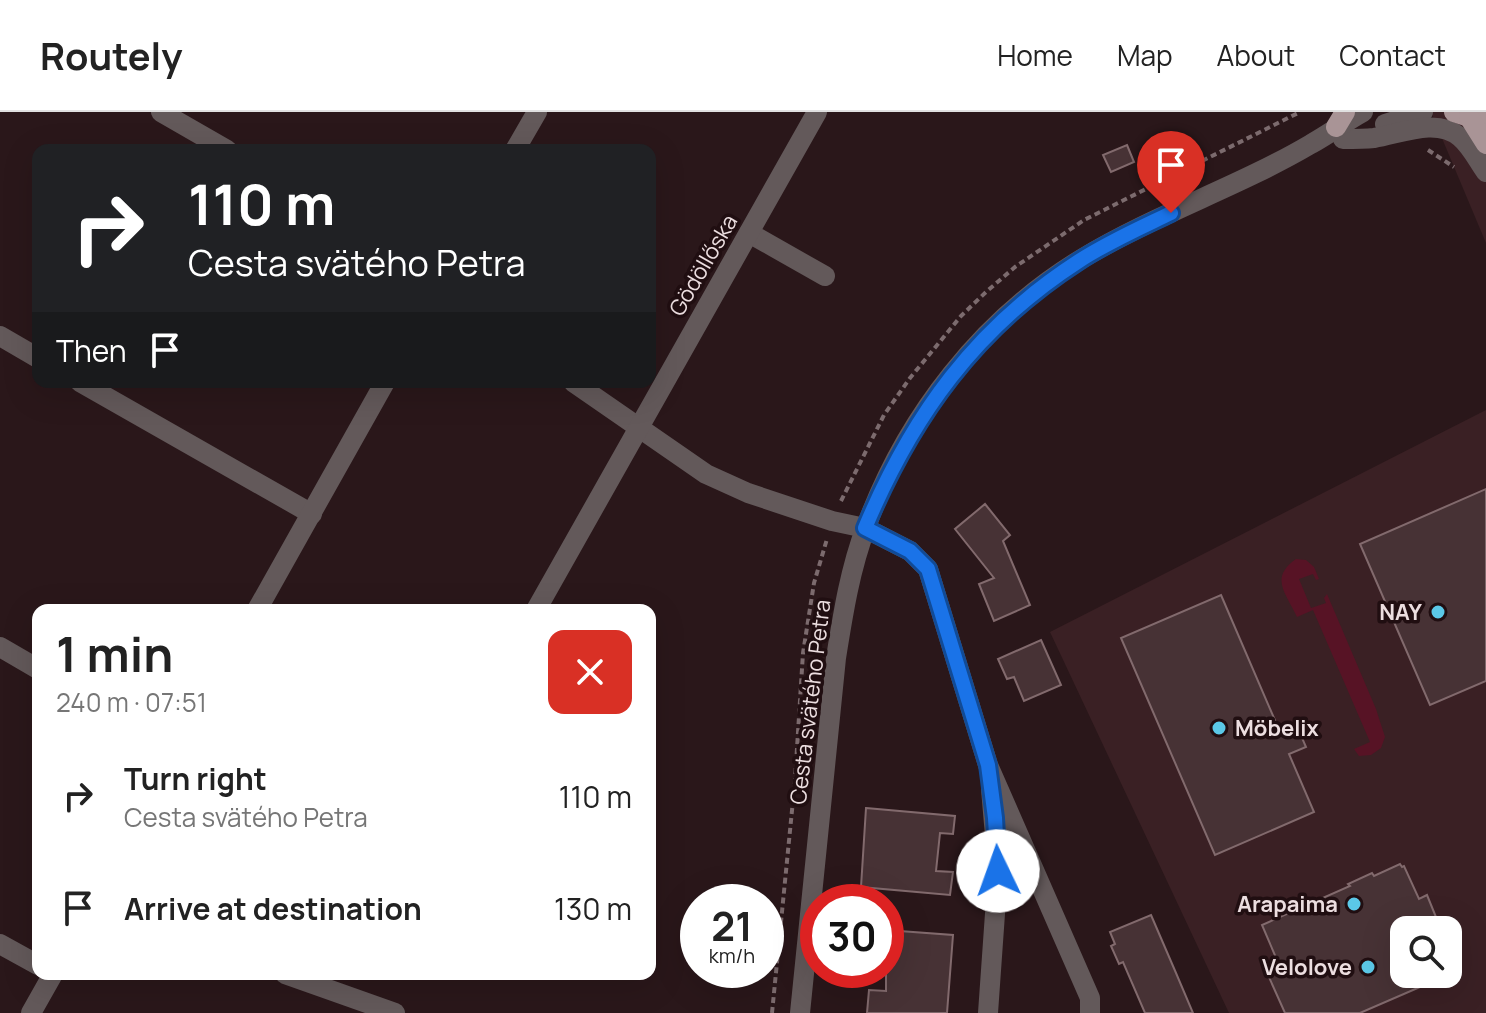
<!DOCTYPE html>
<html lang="en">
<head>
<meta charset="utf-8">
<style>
  :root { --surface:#fff; --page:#f2f2f2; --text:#222; --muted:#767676; --line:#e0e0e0 }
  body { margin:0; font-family:Manrope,sans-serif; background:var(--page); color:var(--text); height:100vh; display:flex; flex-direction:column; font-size:30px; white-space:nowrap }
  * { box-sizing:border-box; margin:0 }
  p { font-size:26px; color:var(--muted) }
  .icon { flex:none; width:44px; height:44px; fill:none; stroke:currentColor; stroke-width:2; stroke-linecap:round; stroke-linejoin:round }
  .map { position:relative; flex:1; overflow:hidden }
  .details { position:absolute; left:32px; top:492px; width:624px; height:376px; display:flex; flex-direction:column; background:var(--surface); border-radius:16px; box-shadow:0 8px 32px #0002 }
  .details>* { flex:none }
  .hud { position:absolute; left:32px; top:32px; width:624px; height:244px; border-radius:16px; box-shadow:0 8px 32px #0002; background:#202124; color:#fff; overflow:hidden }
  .controls { position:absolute; left:1390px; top:804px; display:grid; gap:16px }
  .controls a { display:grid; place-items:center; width:72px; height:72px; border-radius:16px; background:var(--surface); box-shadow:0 8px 32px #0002; font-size:40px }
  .speed { position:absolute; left:680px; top:772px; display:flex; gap:16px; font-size:40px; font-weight:700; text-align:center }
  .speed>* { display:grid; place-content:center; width:104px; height:104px; border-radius:50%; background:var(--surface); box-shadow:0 8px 32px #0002; line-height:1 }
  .speed small { font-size:20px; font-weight:400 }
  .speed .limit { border:12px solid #d22; background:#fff; color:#111 }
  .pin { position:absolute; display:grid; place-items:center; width:68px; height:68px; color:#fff; margin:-82px -34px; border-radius:50% 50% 50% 0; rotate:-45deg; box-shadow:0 0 8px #0007 }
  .pin .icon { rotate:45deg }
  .me { position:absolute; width:88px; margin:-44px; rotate:357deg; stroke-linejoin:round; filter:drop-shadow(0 0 6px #0008) }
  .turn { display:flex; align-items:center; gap:28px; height:168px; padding:0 24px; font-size:36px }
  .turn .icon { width:104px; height:104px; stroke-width:2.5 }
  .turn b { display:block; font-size:56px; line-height:68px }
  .then { display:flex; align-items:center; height:76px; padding:0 24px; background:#0003; gap:16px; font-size:30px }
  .round { display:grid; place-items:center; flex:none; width:84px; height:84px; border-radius:16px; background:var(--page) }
  .headline { display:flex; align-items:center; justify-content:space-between; height:136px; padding:0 24px }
  h1 { font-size:48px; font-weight:700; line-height:60px }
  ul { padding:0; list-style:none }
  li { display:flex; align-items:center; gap:24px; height:112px; padding:0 24px }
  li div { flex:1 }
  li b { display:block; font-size:30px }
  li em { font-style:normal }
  header { display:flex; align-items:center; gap:48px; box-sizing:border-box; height:112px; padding:0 40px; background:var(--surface); border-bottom:2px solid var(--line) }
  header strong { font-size:38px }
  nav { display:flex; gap:44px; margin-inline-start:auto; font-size:28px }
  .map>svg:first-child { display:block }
  .built { fill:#3a2024; fill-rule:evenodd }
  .green { fill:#571325 }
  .building { fill:#473235; stroke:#826a6d; stroke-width:2 }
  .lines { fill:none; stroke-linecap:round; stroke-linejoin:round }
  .path { stroke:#7c6b6e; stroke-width:4; stroke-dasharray:6 4; stroke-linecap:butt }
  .minor { stroke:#63595a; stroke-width:20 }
  .major { stroke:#a99496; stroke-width:20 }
  .route-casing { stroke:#114b97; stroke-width:20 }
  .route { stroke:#1a73e8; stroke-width:14 }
  .poi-dot { fill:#5bc8e7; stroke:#200e11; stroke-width:3 }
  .labels { text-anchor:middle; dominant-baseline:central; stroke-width:7; stroke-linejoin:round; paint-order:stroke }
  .street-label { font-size:22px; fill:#ecdee0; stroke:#200e11 }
  .poi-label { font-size:22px; font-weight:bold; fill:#ecdee0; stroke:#200e11; text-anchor:end }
</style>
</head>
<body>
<header>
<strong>Routely</strong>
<nav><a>Home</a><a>Map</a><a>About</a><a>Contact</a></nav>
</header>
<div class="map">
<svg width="1486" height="901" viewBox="0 0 1486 901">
  <rect width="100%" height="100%" fill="#2a171a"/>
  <g class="built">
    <path d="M 1431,0 L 1486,0 L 1486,131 Z"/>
    <path d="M 1486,298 L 1486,901 L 1229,901 L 1050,520 ZM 1404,818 L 1448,818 L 1448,862 L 1404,862 Z"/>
  </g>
  <path class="green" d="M 1296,447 L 1306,448 L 1314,455 L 1319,467 L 1316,468 L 1313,462 L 1299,467 L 1311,496 L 1326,491 L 1324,486 L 1327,482 L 1376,597 L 1385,625 L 1381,636 L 1371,643 L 1359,644 L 1354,637 L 1370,630 L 1313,498 L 1297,505 C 1286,481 1269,466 1296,447 Z"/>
  <g class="building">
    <path d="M 1127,33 L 1134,50 L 1111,60 L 1103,43 Z"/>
    <path d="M 1486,377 L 1486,569 L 1430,593 L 1360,432 Z"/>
    <path d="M 985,392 L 1010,423 L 1003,429 L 1030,493 L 994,509 L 979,472 L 994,466 L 955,417 Z"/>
    <path d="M 1221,483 L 1280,620 L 1296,612 L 1306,635 L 1289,642 L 1314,700 L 1215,743 L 1121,526 Z"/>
    <path d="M 1041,528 L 1061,573 L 1024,589 L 1014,565 L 1007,567 L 998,547 Z"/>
    <path d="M 866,696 L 955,704 L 953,722 L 940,721 L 936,759 L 953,760 L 950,783 L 861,775 Z"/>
    <path d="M 1400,752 L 1402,755 L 1404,754 L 1419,787 L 1427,783 L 1438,810 L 1421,818 L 1404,818 L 1404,862 L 1450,862 L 1360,901 L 1285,901 L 1264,854 L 1277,848 L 1262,813 L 1350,774 L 1348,772 L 1372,761 L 1374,764 Z"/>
    <path d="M 1151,803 L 1176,861 L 1193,901 L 1145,901 L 1123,850 L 1119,852 L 1111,834 L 1115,832 L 1110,820 Z"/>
    <path d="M 886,818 L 953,823 L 947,901 L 867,901 L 869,878 L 886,879 Z"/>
  </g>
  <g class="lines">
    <g class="path">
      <path d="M 1428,38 L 1454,55"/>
      <path d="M 841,389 L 884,303 L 910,266 L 961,204 L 986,180 L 1015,155 L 1084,108 L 1300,0"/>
      <path d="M 772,901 L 795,668 L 803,541 L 814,471 L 827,427"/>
    </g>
    <g class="minor">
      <path d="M 161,0 L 227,38"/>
      <path d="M 1385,12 L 1423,0"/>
      <path d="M 1343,27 C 1353,27 1364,27 1374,26 C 1400,22 1436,5 1460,25 C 1471,34 1478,49 1486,60"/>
      <path d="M 515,38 L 537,0"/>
      <path d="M 749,121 L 825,164"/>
      <path d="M 0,224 L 38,246"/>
      <path d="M 80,270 L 312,402"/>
      <path d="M 573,270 L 706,362 L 748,381 L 832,409 L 865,416 L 910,439 L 928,457 L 988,653 L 1090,886 L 1090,901"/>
      <path d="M 257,498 L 385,270"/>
      <path d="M 536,498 L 817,0"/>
      <path d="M 0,535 L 38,557"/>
      <path d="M 0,832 L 38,853"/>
      <path d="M 285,862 L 395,901"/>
      <path d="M 31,901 L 53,862"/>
      <path d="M 800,901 L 836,546 C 843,502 850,457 866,415 C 906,305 982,207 1083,146 C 1156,102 1238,75 1311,32 C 1329,22 1345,10 1363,0"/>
      <path d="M 988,901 L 998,759 L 991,677"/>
    </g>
    <g class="major">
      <path d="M 1454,0 L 1469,5 L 1486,5"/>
      <path d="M 1469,5 L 1486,32"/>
      <path d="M 1336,15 L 1345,0"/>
    </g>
  </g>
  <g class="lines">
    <g class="route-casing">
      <path id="route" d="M 998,759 L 995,706 L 988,653 L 928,457 L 910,439 L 865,416 C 912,304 975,216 1079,149 C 1108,130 1140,116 1171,101"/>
    </g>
    <use href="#route" class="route"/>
  </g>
  <g class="poi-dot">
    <circle cx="1438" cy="500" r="8"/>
    <circle cx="1219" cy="616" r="8"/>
    <circle cx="1354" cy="792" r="8"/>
    <circle cx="1368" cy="855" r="8"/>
  </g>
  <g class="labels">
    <g class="street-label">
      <text transform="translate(703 153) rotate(-60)">Gödöllőska</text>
      <text transform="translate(810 590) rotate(-83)">Cesta svätého Petra</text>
    </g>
    <g class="poi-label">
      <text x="1422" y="500">NAY</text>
      <text x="1235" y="616" text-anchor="start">Möbelix</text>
      <text x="1338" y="792">Arapaima</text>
      <text x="1352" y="855">Velolove</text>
    </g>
  </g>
</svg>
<div class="controls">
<a><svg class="icon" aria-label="search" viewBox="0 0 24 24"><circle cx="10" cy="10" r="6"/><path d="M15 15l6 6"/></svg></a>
</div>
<div class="speed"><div>21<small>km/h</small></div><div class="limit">30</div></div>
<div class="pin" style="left:1171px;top:101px;background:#d93025"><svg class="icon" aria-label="arrive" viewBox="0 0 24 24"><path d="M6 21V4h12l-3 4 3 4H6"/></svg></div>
<svg class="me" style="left:998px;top:759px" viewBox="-20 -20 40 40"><circle r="19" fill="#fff"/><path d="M0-13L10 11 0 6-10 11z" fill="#1a73e8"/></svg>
<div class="hud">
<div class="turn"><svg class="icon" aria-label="right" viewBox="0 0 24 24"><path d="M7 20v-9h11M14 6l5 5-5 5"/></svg><div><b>110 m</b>Cesta svätého Petra</div></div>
<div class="then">Then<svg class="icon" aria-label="arrive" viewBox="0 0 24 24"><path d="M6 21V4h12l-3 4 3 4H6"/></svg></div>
</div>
<section class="details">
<div class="headline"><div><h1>1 min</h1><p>240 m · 07:51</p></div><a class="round" style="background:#d93025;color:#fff"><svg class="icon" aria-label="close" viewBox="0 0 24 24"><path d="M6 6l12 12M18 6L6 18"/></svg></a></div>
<ul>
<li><svg class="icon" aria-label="right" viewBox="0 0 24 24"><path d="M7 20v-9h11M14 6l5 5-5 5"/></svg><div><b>Turn right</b><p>Cesta svätého Petra</p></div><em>110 m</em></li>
<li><svg class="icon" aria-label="arrive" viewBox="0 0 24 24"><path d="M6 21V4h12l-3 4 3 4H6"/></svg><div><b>Arrive at destination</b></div><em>130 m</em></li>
</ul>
</section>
</div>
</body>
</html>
